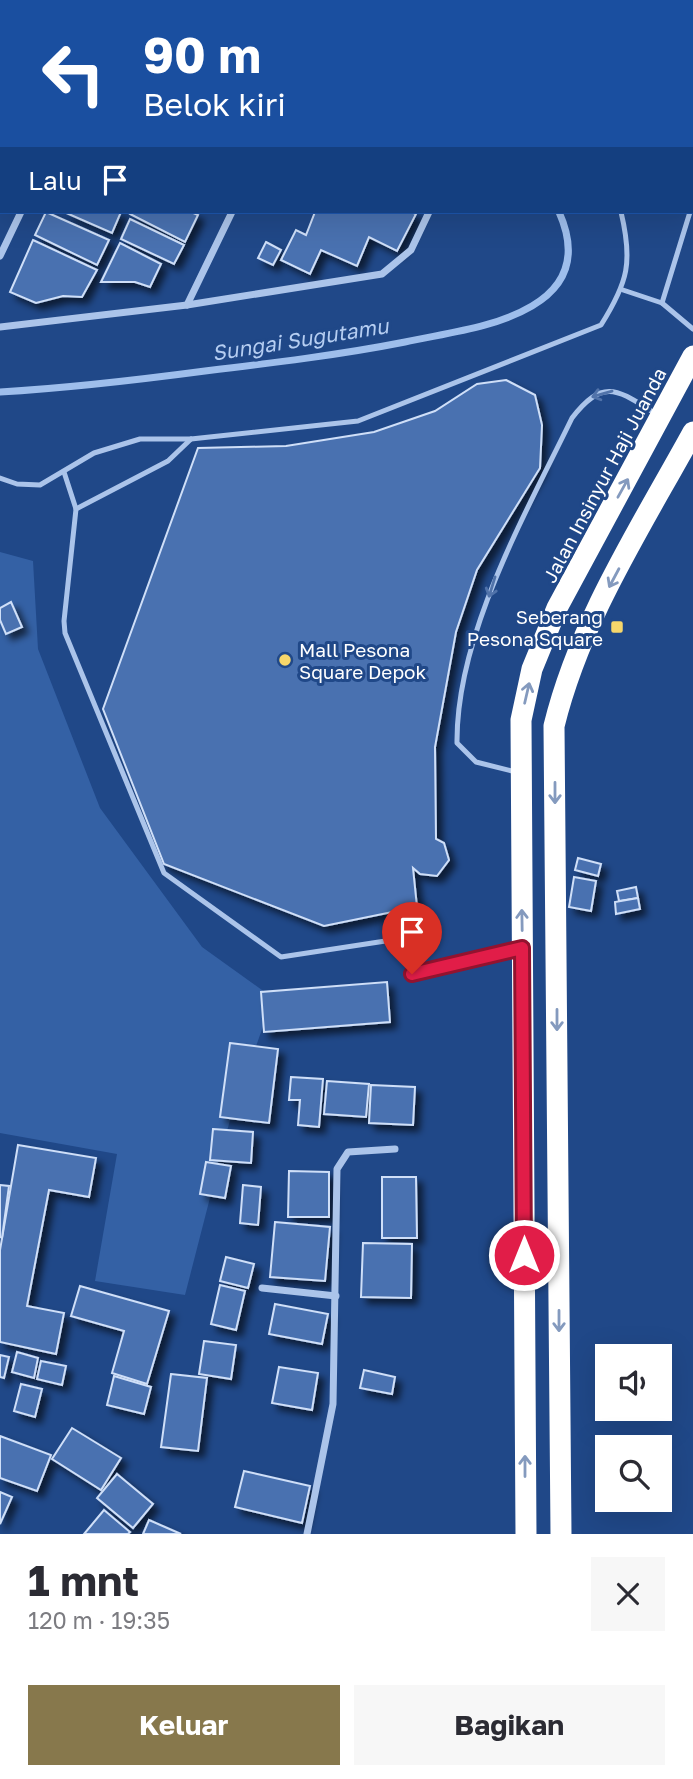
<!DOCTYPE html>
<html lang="id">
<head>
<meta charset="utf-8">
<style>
  :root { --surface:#fff; --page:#f7f7f7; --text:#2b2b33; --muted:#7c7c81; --accent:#87784c }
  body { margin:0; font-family:"Golos Text",sans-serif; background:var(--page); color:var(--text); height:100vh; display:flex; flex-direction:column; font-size:26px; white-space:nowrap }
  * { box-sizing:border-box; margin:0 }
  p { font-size:23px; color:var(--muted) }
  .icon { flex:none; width:38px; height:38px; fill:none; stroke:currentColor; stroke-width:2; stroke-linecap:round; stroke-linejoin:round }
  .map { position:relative; height:1534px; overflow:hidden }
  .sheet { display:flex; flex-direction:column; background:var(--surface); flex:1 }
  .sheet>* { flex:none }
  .guide { position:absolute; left:0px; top:0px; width:693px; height:214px; box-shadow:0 7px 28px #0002; background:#1a4fa0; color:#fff; overflow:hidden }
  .buttons { position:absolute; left:595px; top:1344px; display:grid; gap:14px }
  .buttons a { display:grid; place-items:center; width:77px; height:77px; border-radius:0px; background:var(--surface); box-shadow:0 7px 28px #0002; font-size:35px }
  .pin { position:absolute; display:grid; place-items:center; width:60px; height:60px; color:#fff; margin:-72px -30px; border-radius:50% 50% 50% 0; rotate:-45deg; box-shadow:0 0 7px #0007 }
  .pin .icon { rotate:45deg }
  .me { position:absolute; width:77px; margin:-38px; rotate:0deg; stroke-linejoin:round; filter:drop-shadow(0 0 5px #0008) }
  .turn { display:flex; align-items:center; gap:24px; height:147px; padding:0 28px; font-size:32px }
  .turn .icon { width:91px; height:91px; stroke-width:2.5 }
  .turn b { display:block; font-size:49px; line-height:60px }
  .then { display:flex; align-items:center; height:66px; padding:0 28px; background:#0003; gap:14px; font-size:26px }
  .round { display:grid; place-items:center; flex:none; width:74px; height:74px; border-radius:0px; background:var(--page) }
  .overview { display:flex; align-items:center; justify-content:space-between; height:119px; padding:0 28px }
  h1 { font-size:42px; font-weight:700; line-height:52px }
  .action { display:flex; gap:14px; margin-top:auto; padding:14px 28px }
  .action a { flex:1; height:80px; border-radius:0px; background:var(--accent); color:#fff; font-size:28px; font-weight:700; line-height:80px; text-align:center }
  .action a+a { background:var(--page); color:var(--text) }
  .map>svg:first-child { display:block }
  .green { fill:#3461a5 }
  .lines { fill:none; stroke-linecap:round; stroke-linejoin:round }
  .stream { stroke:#9ebeec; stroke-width:7 }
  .building { fill:#4971b0; stroke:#cfdff8; stroke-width:2; filter:url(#shadow) }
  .lane { stroke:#abc4ea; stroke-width:5 }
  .street { stroke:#abc4ea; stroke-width:7 }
  .highway { stroke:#fff; stroke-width:21 }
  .oneway { stroke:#5173aa }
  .oneway2 { stroke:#849abe }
  .route-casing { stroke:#92132f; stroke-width:18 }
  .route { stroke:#e11d48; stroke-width:12 }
  .poi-dot { fill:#f7d76b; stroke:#204888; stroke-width:2.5 }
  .labels { text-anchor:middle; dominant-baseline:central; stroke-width:6; stroke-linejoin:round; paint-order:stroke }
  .street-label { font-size:19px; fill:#fff; stroke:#204888 }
  .poi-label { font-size:19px; fill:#fff; stroke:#204888; text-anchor:end }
  .water-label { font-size:21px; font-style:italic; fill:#b6cef2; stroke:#204888 }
</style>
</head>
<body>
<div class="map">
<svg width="693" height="1534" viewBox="0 0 693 1534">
  <defs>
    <filter id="shadow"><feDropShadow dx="6" dy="6" stdDeviation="3.5" flood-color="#0009"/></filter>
  </defs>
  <rect width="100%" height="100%" fill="#204888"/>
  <path class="green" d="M 0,552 L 33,561 L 38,649 L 100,808 L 202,947 L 273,998 L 230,1120 L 185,1295 L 95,1281 L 117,1154 L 0,1133 Z"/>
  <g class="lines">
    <g class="stream">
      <path d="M 412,0 L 413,2"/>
      <path d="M 0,392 C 69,388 137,380 205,371 C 272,363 339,355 405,342 C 446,333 495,328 532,306 C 571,283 576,250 559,212"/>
    </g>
  </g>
  <g class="building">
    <path d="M 625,0 L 693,0 L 693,29 L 691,2 L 623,2 Z"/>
    <path d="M 46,212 L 109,240 L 97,265 L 35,235 Z"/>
    <path d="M 64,212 L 121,212 L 112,233 Z"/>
    <path d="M 131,212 L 191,212 L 198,215 L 185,242 L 130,214 Z"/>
    <path d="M 315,212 L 411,212 L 416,214 L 397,251 L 369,237 L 357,266 L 321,250 L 310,274 L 281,260 L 296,230 L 306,235 Z"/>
    <path d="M 130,219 L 184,245 L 174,264 L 121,239 Z"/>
    <path d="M 33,240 L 97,270 L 82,297 L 63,296 L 36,303 L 10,292 Z"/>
    <path d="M 266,242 L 281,250 L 273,265 L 258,258 Z"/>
    <path d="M 120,243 L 161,264 L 150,287 L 135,282 L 101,282 Z"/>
    <path d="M 506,380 L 535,395 L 542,425 L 540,468 L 477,570 L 456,632 L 435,747 L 436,839 L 444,843 L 449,860 L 437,876 L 420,874 L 413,868 L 417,907 L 324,926 L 164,864 L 103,709 L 198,448 L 286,446 L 374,432 L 435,411 L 477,384 Z"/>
    <path d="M 11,602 L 22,627 L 6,634 L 0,620 L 0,608 Z"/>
    <path d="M 578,858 L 601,864 L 598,876 L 575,870 Z"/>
    <path d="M 574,877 L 596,881 L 591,911 L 569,907 Z"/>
    <path d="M 636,887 L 638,898 L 619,901 L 617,891 Z"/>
    <path d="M 638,898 L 640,909 L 616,914 L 615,902 Z"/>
    <path d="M 387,982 L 390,1022 L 264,1032 L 261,992 Z"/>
    <path d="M 230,1043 L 278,1049 L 269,1123 L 220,1117 Z"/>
    <path d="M 291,1077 L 323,1079 L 319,1127 L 298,1125 L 300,1100 L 289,1100 Z"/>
    <path d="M 327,1081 L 369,1084 L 366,1117 L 324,1114 Z"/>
    <path d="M 371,1085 L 415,1087 L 413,1125 L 369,1123 Z"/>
    <path d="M 213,1129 L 253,1132 L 251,1163 L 210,1160 Z"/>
    <path d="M 18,1145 L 96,1158 L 89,1197 L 49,1190 L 27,1306 L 64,1313 L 56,1354 L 0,1342 L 0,1250 Z"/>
    <path d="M 206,1162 L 231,1166 L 225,1198 L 200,1194 Z"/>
    <path d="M 289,1171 L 329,1172 L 329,1217 L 288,1217 Z"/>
    <path d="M 382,1177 L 416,1177 L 417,1238 L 382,1238 Z"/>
    <path d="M 0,1185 L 9,1186 L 2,1238 L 0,1237 Z"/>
    <path d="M 243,1185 L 261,1187 L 258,1225 L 240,1223 Z"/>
    <path d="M 275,1222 L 330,1227 L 325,1281 L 270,1277 Z"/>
    <path d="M 363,1243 L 412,1244 L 411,1298 L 361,1297 Z"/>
    <path d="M 226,1257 L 254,1264 L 248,1288 L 220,1281 Z"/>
    <path d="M 220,1285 L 245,1291 L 236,1330 L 211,1324 Z"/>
    <path d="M 80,1286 L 169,1311 L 147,1384 L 112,1373 L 124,1331 L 71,1316 Z"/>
    <path d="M 275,1304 L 328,1314 L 322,1344 L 269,1334 Z"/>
    <path d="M 204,1341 L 236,1345 L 231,1379 L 199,1374 Z"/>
    <path d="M 17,1352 L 38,1358 L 34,1378 L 12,1372 Z"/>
    <path d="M 0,1355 L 9,1357 L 4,1378 L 0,1377 Z"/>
    <path d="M 41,1361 L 66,1366 L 62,1385 L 37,1379 Z"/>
    <path d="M 279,1367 L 318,1373 L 312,1410 L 272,1403 Z"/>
    <path d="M 364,1370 L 395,1377 L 392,1394 L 360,1388 Z"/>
    <path d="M 171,1374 L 207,1378 L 198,1451 L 161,1447 Z"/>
    <path d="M 114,1376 L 151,1387 L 144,1414 L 107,1405 Z"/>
    <path d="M 21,1384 L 42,1389 L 35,1417 L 14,1411 Z"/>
    <path d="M 72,1428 L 121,1458 L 101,1490 L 52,1459 Z"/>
    <path d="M 0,1436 L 51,1455 L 37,1491 L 0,1478 Z"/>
    <path d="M 244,1471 L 310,1486 L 302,1523 L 235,1507 Z"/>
    <path d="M 117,1474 L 153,1504 L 133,1528 L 97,1498 Z"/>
    <path d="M 0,1492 L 12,1497 L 0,1524 Z"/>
    <path d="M 104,1510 L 130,1532 L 128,1534 L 84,1534 Z"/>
    <path d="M 149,1520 L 181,1534 L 143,1534 Z"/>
  </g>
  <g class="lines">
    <g class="lane">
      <path d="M 480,0 L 481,2"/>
      <path d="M 691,207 L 693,201"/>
      <path d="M 623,290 L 662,303 L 693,329"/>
      <path d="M 662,303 L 690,212"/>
      <path d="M 191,439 L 168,461 L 76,509 L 64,621 L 65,633 L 164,873 L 281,957 L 405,938"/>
      <path d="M 64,472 L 76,509"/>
      <path d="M 0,478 L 17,484 L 40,485 L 94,453 L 140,439 L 191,439 L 358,421 L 601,325 C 628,282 633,262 621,212"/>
      <path d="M 516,772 L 476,762 L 457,743 C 456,635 526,513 572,418 C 604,376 619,391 656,414"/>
      <path d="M 412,974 L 518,949"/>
    </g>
    <g class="street">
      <path d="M 321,0 L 322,2"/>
      <path d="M 84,2 L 84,0"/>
      <path d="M 120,2 L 121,0"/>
      <path d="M 0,184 L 2,180"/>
      <path d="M 0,256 L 21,212"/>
      <path d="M 187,305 L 232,212"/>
      <path d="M 0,327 L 187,305 L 382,274 L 411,250 L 429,212"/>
      <path d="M 262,1288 L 336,1296"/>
      <path d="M 307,1534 L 333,1404 L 337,1169 L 348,1152 L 395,1149"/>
    </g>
    <g class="highway">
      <path d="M 526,1534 L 521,720 L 532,669 L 557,608 L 693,356"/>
      <path d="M 561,1534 L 554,726 C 580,620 641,527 693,432"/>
    </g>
  </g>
  <defs><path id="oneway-shaft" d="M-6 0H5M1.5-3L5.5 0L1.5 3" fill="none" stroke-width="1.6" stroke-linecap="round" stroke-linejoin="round" transform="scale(1.75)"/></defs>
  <g class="oneway">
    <use href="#oneway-shaft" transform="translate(602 394) rotate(164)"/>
    <use href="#oneway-shaft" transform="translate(492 587) rotate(107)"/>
  </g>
  <g class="oneway2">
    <use href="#oneway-shaft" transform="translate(623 488) rotate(-61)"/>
    <use href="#oneway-shaft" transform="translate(614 578) rotate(118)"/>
    <use href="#oneway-shaft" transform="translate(527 693) rotate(-77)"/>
    <use href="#oneway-shaft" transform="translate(555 793) rotate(90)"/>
    <use href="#oneway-shaft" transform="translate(522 920) rotate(-91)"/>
    <use href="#oneway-shaft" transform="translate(557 1020) rotate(90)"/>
    <use href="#oneway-shaft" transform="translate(559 1321) rotate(90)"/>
    <use href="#oneway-shaft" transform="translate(525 1466) rotate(-90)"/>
  </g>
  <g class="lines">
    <g class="route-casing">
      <path id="route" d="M 412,974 L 522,948 L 524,1255"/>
    </g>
    <use href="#route" class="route"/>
  </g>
  <g class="poi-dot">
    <rect x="610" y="620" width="14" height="14" rx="3.5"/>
    <circle cx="285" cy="660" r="7"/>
  </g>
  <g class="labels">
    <g class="street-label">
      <text transform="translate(604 475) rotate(-62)">Jalan Insinyur Haji Juanda</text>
    </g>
    <g class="poi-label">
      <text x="603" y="616">Seberang<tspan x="603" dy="22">Pesona Square</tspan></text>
      <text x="299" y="649" text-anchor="start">Mall Pesona<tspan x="299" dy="22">Square Depok</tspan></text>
    </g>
    <g class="water-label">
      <text transform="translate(300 339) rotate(-9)">Sungai Sugutamu</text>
    </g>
  </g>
</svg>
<div class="buttons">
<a><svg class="icon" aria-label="sound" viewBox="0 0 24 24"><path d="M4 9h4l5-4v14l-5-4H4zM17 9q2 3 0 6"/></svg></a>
<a><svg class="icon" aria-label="search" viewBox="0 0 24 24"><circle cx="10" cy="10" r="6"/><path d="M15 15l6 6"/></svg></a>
</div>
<div class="pin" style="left:412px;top:974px;background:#d93025"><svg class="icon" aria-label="arrive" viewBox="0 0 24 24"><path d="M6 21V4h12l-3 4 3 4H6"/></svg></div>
<svg class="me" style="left:524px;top:1255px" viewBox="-20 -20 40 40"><circle r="17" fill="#e11d48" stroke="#fff" stroke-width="3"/><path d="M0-11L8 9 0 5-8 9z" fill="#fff"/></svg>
<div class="guide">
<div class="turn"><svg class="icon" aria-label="left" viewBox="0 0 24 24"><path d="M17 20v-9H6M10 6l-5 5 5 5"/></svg><div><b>90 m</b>Belok kiri</div></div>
<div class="then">Lalu<svg class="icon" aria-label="arrive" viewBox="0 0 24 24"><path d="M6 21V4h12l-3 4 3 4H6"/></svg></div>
</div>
</div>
<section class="sheet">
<div class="overview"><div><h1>1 mnt</h1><p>120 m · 19:35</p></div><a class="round"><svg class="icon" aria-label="close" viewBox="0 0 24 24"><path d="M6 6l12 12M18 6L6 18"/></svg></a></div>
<div class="action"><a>Keluar</a><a>Bagikan</a></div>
</section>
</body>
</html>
